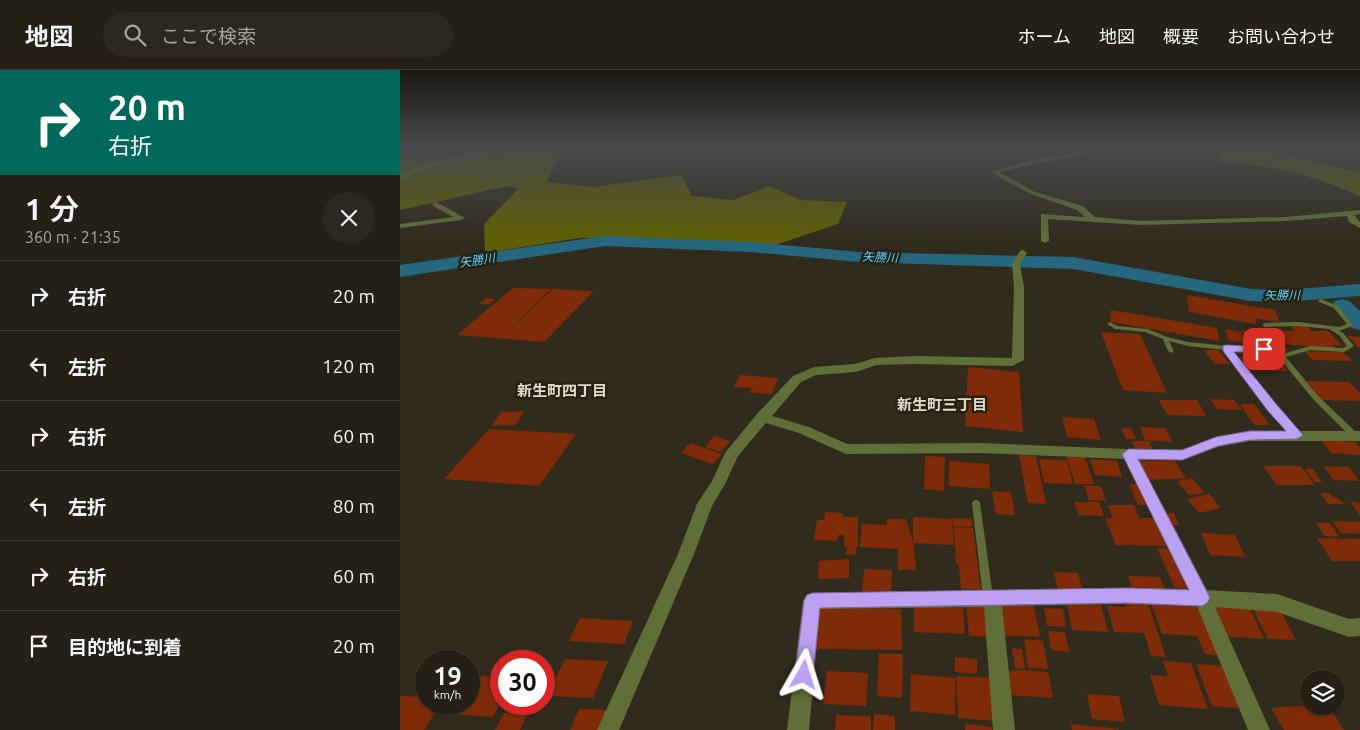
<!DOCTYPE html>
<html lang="ja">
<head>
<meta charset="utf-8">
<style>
  :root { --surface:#252016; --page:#2d281f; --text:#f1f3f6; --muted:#a3a3a1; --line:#423e35 }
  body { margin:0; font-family:Ubuntu,"Noto Sans JP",sans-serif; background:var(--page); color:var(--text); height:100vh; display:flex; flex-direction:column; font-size:19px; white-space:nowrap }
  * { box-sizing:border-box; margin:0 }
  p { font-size:16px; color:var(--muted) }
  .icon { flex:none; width:28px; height:28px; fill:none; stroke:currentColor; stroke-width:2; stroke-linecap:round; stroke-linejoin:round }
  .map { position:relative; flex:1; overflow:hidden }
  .panel { display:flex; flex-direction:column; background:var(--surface); width:400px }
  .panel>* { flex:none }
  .hud { background:#00695c; color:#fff; overflow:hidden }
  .buttons { position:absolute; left:900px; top:600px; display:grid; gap:10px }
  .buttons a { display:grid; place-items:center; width:45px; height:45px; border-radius:50%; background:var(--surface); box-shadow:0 1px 4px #0004,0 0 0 1px var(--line); font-size:25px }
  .speed { position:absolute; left:15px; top:580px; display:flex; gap:10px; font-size:25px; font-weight:700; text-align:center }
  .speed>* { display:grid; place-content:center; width:65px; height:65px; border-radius:50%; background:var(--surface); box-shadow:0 1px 4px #0004,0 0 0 1px var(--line); line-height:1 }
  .speed small { font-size:12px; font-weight:400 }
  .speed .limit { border:8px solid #d22; background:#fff; color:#111 }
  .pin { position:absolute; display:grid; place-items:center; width:42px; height:42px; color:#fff; margin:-21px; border-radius:10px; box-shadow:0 2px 8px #0006 }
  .me { position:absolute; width:55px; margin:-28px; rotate:6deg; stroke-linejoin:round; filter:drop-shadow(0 0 4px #0008) }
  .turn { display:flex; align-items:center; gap:18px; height:105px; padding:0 25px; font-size:22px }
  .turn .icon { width:65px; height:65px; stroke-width:2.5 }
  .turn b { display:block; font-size:35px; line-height:42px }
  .round { display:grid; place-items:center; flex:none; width:52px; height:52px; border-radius:26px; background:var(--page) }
  .headline { display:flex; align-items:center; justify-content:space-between; height:85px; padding:0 25px }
  h1 { font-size:30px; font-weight:600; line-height:38px }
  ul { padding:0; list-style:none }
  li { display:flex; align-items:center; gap:15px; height:70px; padding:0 25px; border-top:1px solid var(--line) }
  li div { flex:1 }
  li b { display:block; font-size:19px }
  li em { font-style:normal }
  header { display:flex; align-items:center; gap:30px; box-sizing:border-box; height:70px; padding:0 25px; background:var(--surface); border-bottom:1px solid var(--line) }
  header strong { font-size:24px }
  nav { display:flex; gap:28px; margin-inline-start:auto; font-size:18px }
  .search { width:350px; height:45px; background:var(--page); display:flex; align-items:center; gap:12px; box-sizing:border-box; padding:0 18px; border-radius:28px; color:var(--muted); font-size:19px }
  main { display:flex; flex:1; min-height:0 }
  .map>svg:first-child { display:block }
  .forest { fill:#5d5e05 }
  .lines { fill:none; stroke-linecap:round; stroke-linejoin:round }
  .river { fill:#25677e; fill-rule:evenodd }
  .building { fill:#802b07 }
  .lane { fill:#5f6f37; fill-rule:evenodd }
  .street { fill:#5f6f37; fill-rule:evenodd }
  .route { fill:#bca0f2; stroke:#7a689d }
  .labels { text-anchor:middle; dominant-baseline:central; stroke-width:5; stroke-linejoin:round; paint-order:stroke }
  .far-water-label { font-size:12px; font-style:italic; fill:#55d2fc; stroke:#272114 }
  .neighbourhood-label { font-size:15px; font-weight:bold; fill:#e1d9c9; stroke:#272114 }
</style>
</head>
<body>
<header>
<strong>地図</strong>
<div class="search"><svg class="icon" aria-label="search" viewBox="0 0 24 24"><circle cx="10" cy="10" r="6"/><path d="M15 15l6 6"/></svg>ここで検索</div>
<nav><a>ホーム</a><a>地図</a><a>概要</a><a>お問い合わせ</a></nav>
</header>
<main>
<section class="panel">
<div class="hud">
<div class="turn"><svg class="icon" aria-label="right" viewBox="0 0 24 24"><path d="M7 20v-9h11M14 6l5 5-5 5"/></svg><div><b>20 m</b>右折</div></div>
</div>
<div class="headline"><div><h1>1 分</h1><p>360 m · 21:35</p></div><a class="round"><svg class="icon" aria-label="close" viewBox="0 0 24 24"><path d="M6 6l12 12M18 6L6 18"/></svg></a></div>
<ul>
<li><svg class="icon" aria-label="right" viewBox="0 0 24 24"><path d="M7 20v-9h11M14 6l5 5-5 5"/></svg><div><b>右折</b></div><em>20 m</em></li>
<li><svg class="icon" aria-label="left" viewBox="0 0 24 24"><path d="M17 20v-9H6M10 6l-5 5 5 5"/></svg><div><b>左折</b></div><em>120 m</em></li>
<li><svg class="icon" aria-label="right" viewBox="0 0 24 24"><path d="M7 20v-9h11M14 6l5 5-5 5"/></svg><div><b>右折</b></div><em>60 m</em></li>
<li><svg class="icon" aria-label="left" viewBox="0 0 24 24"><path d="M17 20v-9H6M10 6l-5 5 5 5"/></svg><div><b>左折</b></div><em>80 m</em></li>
<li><svg class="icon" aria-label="right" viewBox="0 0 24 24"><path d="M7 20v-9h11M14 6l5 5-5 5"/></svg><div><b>右折</b></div><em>60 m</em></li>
<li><svg class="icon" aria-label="arrive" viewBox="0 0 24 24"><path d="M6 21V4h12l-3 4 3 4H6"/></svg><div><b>目的地に到着</b></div><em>20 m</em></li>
</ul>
</section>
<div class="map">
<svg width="960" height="660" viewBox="0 0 960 660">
  <rect width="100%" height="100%" fill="#312b1e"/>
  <g class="forest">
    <path d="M 133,77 L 163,77 L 147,112 L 193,117 L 281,105 L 292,126 L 333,130 L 370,116 L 400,130 L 447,132 L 438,154 L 372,176 L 216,167 L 180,168 L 85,183 L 84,154 L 119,118 L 108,116 L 0,140 L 0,87 L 20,87 L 40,80 L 46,83 L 26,96 Z"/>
    <path d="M 842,77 L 879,77 L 877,82 L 960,102 L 960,126 C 913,105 872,95 821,92 L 818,79 Z"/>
  </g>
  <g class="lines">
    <g class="river">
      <path d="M 205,166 L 351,172 L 459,182 L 673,187 L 851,219 L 884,220 L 960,214 L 960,226 L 884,232 L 851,231 L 673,199 L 459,192 L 351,182 L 205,176 L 0,207 L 0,195 Z"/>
      <path d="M 942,229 L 949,231 L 960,241 L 960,260 L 952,258 L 932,235 L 935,231 Z"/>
    </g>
  </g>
  <g class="building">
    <path d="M 113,218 L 151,219 L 106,263 L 153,219 L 194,221 L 144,272 L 57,265 Z"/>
    <path d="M 787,225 L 875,240 L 879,252 L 855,248 L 856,254 L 789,242 Z"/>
    <path d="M 86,228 L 96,229 L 90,234 L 79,234 Z"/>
    <path d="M 711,240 L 817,258 L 820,271 L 710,252 Z"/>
    <path d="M 890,256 L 907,256 L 912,261 L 928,261 L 943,276 L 933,275 L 936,278 L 882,274 L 889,281 L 877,281 L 872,275 L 847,272 L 842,261 L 895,261 Z"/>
    <path d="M 825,259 L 841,262 L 844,273 L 828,270 Z"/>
    <path d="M 701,262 L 740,264 L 767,323 L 723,320 Z"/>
    <path d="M 947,266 L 960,267 L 960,278 Z"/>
    <path d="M 804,280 L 818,280 L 830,294 L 815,294 Z"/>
    <path d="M 904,281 L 943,282 L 953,291 L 913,290 Z"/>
    <path d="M 859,283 L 873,284 L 888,301 L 850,300 L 840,287 L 860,286 Z"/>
    <path d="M 568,297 L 619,302 L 623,362 L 565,356 Z"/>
    <path d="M 340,305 L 378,308 L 372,324 L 350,323 L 352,318 L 334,317 Z"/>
    <path d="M 904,311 L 949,312 L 960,323 L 960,331 L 921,330 Z"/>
    <path d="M 810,329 L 834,330 L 842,340 L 817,339 Z"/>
    <path d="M 759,330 L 797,330 L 806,346 L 767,345 Z"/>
    <path d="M 839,334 L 854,334 L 870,355 L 855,355 Z"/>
    <path d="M 125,341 L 115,355 L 91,356 L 101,342 Z"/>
    <path d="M 662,347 L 694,349 L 701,370 L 667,367 Z"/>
    <path d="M 740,357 L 766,358 L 772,372 L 745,370 Z"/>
    <path d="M 721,358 L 731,358 L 736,369 L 726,369 Z"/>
    <path d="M 89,359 L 176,364 L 139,416 L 44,409 Z"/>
    <path d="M 314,366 L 330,371 L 321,382 L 305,377 Z"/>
    <path d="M 921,370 L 955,372 L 960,378 L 960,385 L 931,383 Z"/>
    <path d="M 732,371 L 749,371 L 753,380 L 736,380 Z"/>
    <path d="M 290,373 L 322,384 L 313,394 L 281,383 Z"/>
    <path d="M 666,384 L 684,385 L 694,414 L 675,414 Z"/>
    <path d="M 619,385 L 636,386 L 646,434 L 628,433 Z"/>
    <path d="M 525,386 L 545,387 L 544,421 L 524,419 Z"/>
    <path d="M 639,389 L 667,390 L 673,414 L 644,413 Z"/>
    <path d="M 690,389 L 717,391 L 722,407 L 695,405 Z"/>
    <path d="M 774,390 L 786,408 L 747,410 L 737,391 Z"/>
    <path d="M 549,391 L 589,394 L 590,419 L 549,416 Z"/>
    <path d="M 863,396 L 901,396 L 915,415 L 877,415 Z"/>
    <path d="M 923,396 L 949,397 L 959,411 L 934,410 Z"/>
    <path d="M 905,399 L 913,399 L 922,412 L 915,412 Z"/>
    <path d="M 792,408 L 805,423 L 789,425 L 777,411 Z"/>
    <path d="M 729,414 L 739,414 L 749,435 L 738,435 Z"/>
    <path d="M 684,415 L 701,416 L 706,431 L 689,430 Z"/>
    <path d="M 592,421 L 611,422 L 615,445 L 596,444 Z"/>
    <path d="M 920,423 L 930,423 L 933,427 L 938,428 L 944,434 L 928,434 Z"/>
    <path d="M 809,424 L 821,438 L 799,443 L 787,429 Z"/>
    <path d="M 950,431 L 960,433 L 960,445 Z"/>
    <path d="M 674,432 L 699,432 L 704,446 L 679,445 Z"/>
    <path d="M 708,435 L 734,435 L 739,448 L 755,448 L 767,476 L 716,475 L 705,448 L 713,448 Z"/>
    <path d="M 425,442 L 443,443 L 443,447 L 458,447 L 458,477 L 456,477 L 456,485 L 446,484 L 447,476 L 444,476 L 444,465 L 438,465 L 437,471 L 414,470 L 417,450 L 424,450 Z"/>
    <path d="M 764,443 L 774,443 L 779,455 L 769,455 Z"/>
    <path d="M 513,447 L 552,449 L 554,475 L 513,473 Z"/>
    <path d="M 553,448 L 572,449 L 572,457 L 553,456 Z"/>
    <path d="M 487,449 L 506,449 L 514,476 L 516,500 L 498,500 L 498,479 L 460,477 L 462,454 L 487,455 Z"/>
    <path d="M 932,451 L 960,452 L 960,464 L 941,463 Z"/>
    <path d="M 916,453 L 930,453 L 940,467 L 925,466 Z"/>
    <path d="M 554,457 L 573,458 L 581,520 L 561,519 L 559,494 L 556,494 Z"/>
    <path d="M 801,463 L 835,465 L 845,487 L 810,485 Z"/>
    <path d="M 917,468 L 960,469 L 960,491 L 932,491 Z"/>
    <path d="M 757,478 L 774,479 L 792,518 L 775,518 Z"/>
    <path d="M 449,489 L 449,508 L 418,509 L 419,491 Z"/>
    <path d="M 464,499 L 492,500 L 491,524 L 462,523 Z"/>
    <path d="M 654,502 L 678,503 L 683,521 L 658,520 Z"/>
    <path d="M 728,506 L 760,507 L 766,522 L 733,521 Z"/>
    <path d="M 566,533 L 586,534 L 589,567 L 569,566 Z"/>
    <path d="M 667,533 L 701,535 L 708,562 L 672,560 Z"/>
    <path d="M 725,533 L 748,534 L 766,587 L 751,586 L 744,563 L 714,562 L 707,536 L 727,537 Z"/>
    <path d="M 751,533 L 803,535 L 824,586 L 805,584 L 797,566 L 762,564 Z"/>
    <path d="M 596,535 L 634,536 L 640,567 L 599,565 Z"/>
    <path d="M 514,536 L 563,538 L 565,564 L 514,562 Z"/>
    <path d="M 808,536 L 850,539 L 864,569 L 820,566 Z"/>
    <path d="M 852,537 L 879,538 L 896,570 L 868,569 Z"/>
    <path d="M 420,538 L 501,539 L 502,580 L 416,579 Z"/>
    <path d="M 644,538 L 663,539 L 666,557 L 647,556 Z"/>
    <path d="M 180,548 L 233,551 L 224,574 L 169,571 Z"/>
    <path d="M 648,561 L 665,562 L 669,582 L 651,580 Z"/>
    <path d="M 624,569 L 643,571 L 648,599 L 628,598 Z"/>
    <path d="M 612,578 L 622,579 L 625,599 L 615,598 Z"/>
    <path d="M 479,583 L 503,584 L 502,628 L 477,626 Z"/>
    <path d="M 555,587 L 577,589 L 577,604 L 555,602 Z"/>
    <path d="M 165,589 L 208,591 L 193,628 L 147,626 Z"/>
    <path d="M 763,591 L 791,593 L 808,639 L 759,635 L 750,605 L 768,606 Z"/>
    <path d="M 796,594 L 823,596 L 840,638 L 812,636 Z"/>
    <path d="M 623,600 L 648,602 L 653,628 L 610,625 L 607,601 Z"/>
    <path d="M 427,601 L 468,603 L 466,636 L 423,634 Z"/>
    <path d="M 511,604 L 555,608 L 555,645 L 510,641 Z"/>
    <path d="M 73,605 L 101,607 L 101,631 L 93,647 L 49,644 L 56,634 L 69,634 L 69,611 Z"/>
    <path d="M 556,606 L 592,608 L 595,651 L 558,648 Z"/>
    <path d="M 687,624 L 719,626 L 725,652 L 692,649 Z"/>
    <path d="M 0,626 L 26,627 L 26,634 L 40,634 L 24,660 L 0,660 Z"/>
    <path d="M 909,635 L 929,636 L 944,660 L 884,660 L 871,638 Z"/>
    <path d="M 179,639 L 207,640 L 199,660 L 170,660 Z"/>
    <path d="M 104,643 L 127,644 L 120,660 L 95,660 Z"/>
    <path d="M 474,644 L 495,646 L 495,660 L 473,660 Z"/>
    <path d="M 436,645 L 471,646 L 471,660 L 435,660 Z"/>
    <path d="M 565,654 L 592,657 L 592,660 L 565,660 Z"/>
    <path d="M 671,654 L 719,659 L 719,660 L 672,660 Z"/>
  </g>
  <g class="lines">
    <g class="lane">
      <path d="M 921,229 L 938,236 L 952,254 L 952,256 L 939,261 L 943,263 L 954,276 L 944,282 L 910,280 L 886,287 L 917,325 L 958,364 L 959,366 L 958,368 L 952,368 L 913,329 L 877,285 L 864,281 L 832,280 L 875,336 L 900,363 L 901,365 L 900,367 L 894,367 L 871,340 L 825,280 L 788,276 L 769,271 L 774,281 L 771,283 L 768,281 L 763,269 L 745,262 L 715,259 L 707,254 L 710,252 L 718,256 L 748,259 L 767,267 L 788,272 L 827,276 L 864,277 L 886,283 L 910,276 L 943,278 L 947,276 L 939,265 L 929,259 L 898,256 L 865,257 L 862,255 L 865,253 L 898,252 L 939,257 L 947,254 L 934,238 L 919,232 L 918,231 Z"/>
      <path d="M 576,430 L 579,431 L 580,433 L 593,527 L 591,530 L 588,532 L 585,530 L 583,527 L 572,433 L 573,431 Z"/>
    </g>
    <g class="street">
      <path d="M 115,77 L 126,77 L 43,93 L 0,110 L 0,105 C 35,86 77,83 115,77 Z"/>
      <path d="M 713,77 L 724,77 L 633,94 L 599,102 L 635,122 L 683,136 L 695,147 L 740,151 L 885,147 L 960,140 L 960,144 L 954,145 L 960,152 L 960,158 L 949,152 L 947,146 L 885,151 L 740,155 L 648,149 L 649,171 L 645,173 L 641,171 L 641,144 L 685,147 L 677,140 L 631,124 L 590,102 L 633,90 Z"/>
      <path d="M 36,132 L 65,148 L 61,150 L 0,158 L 0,154 L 53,147 L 33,136 L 32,134 Z"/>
      <path d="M 623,180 L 627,183 L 620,194 L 624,217 L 624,290 L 612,296 L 515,294 L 476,295 L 456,302 L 416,305 L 401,312 L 372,346 L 409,357 L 447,374 L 582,373 L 773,381 L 782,380 L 816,367 L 850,361 L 960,361 L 960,371 L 850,371 L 818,377 L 783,390 L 739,390 L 807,520 L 877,524 L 949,549 L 960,548 L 960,566 L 949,567 L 877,542 L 815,537 L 870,660 L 848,660 L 797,536 L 727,534 L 602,536 L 615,660 L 593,660 L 584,537 L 420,539 L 409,660 L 387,660 L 403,531 L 406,525 L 412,523 L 727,518 L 789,519 L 725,389 L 582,383 L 446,384 L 399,363 L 366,353 L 338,386 L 325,414 L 312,436 L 294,484 L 219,660 L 197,660 L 278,484 L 297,434 L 312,411 L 325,383 L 357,344 L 393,306 L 414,297 L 455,294 L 475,288 L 515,286 L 612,288 L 614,217 L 612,194 L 620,181 Z"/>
    </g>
  </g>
  <linearGradient id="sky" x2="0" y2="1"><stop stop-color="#1b1810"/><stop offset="0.46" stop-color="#484a4c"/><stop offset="1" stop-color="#484a4c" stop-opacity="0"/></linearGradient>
  <rect width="960" height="169" fill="url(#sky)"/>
  <path class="route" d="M 826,275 L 868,277 L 869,279 L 864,282 L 834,282 L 877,335 L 903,365 L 897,369 L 850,370 L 818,376 L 782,390 L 738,389 L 807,522 L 810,528 L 807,533 L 802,536 L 727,533 L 420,538 L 413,605 L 411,611 L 404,614 L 398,611 L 395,605 L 404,531 L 407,525 L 412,523 L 727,518 L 789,520 L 722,384 L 729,379 L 782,380 L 816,367 L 850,361 L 886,361 L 868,341 L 823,281 L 823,276 Z"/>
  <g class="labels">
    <g class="far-water-label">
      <text transform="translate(480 187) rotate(2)">矢勝川</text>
      <text transform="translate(77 190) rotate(-8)">矢勝川</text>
      <text transform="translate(882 225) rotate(-1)">矢勝川</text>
    </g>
    <g class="neighbourhood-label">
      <text x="162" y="320">新生町四丁目</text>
      <text x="542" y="334">新生町三丁目</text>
    </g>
  </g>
</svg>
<div class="buttons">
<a><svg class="icon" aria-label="layers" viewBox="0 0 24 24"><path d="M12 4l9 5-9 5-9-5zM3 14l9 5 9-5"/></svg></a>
</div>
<div class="speed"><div>19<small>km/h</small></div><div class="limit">30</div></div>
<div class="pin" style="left:864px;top:279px;background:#d93025"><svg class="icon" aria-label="arrive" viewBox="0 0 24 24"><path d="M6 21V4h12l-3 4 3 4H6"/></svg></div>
<svg class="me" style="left:404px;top:605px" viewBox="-20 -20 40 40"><path d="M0-17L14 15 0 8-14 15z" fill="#bca0f2" stroke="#fff" stroke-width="4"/></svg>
</div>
</main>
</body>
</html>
